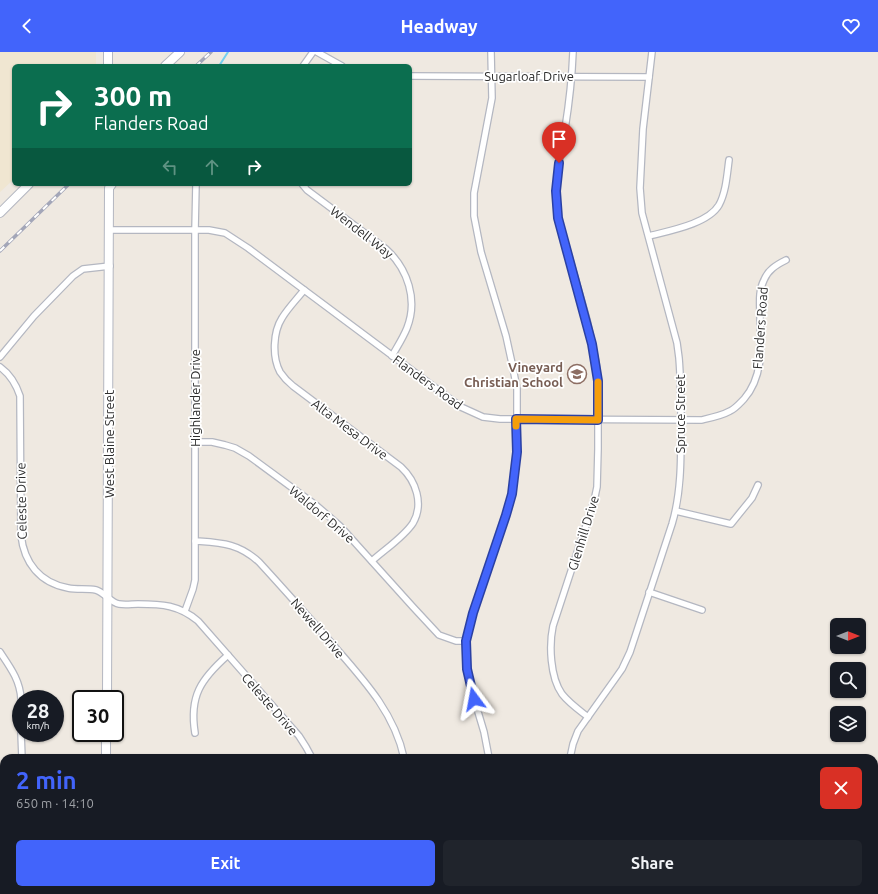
<!DOCTYPE html>
<html lang="en">
<head>
<meta charset="utf-8">
<style>
  :root { --surface:#171b24; --page:#20242c; --text:#f1f3f6; --muted:#9ea1a6; --accent:#4264fb }
  body { margin:0; font-family:Ubuntu,sans-serif; background:var(--page); color:var(--text); height:100vh; display:flex; flex-direction:column; font-size:15px; white-space:nowrap }
  * { box-sizing:border-box; margin:0 }
  p { font-size:13px; color:var(--muted) }
  .icon { flex:none; width:22px; height:22px; fill:none; stroke:currentColor; stroke-width:2; stroke-linecap:round; stroke-linejoin:round }
  .map { position:relative; flex:1; overflow:hidden }
  .details { position:absolute; left:0px; top:702px; width:878px; height:140px; display:flex; flex-direction:column; background:var(--surface); border-radius:12px 12px 0 0; box-shadow:0 1px 3px #0004 }
  .details>* { flex:none }
  .hud { position:absolute; left:12px; top:12px; width:400px; height:122px; border-radius:6px; box-shadow:0 1px 3px #0004; background:#0b6e4f; color:#fff; overflow:hidden }
  .needle { width:26px; rotate:90deg }
  .buttons { position:absolute; left:830px; top:566px; display:grid; gap:8px }
  .buttons a { display:grid; place-items:center; width:36px; height:36px; border-radius:6px; background:var(--surface); box-shadow:0 1px 3px #0004; font-size:20px }
  .speed { position:absolute; left:12px; top:638px; display:flex; gap:8px; font-size:20px; font-weight:700; text-align:center }
  .speed>* { display:grid; place-content:center; width:52px; height:52px; border-radius:50%; background:var(--surface); box-shadow:0 1px 3px #0004; line-height:1 }
  .speed small { font-size:10px; font-weight:400 }
  .speed .limit { border:2px solid #111; border-radius:6px; background:#fff; color:#111 }
  .pin { position:absolute; display:grid; place-items:center; width:34px; height:34px; color:#fff; margin:-41px -17px; border-radius:50% 50% 50% 0; rotate:-45deg; box-shadow:0 0 4px #0007 }
  .pin .icon { rotate:45deg }
  .me { position:absolute; width:44px; margin:-22px; rotate:347deg; stroke-linejoin:round; filter:drop-shadow(0 0 3px #0008) }
  .turn { display:flex; align-items:center; gap:14px; height:84px; padding:0 16px; font-size:18px }
  .turn .icon { width:52px; height:52px; stroke-width:2.5 }
  .turn b { display:block; font-size:28px; line-height:34px }
  .lanes { display:flex; align-items:center; height:38px; padding:0 16px; background:#0003; justify-content:center; gap:20px; direction:ltr }
  .lanes .off { opacity:.35 }
  .round { display:grid; place-items:center; flex:none; width:42px; height:42px; border-radius:6px; background:var(--page) }
  .overview { display:flex; align-items:center; justify-content:space-between; height:68px; padding:0 16px }
  h1 { font-size:24px; font-weight:600; line-height:30px; color:var(--accent) }
  .button { display:flex; gap:8px; margin-top:auto; padding:8px 16px }
  .button a { flex:1; height:46px; border-radius:6px; background:var(--accent); color:#fff; font-size:16px; font-weight:600; line-height:46px; text-align:center }
  .button a+a { background:var(--page); color:var(--text) }
  header { display:flex; justify-content:space-between; align-items:center; height:52px; padding:0 16px; background:var(--accent); color:#fff; font-size:18px; font-weight:600 }
  .map>svg:first-child { display:block }
  .education { fill:#f0e6d1 }
  .green { fill:#b6e59e }
  .lines { fill:none; stroke-linecap:round; stroke-linejoin:round }
  .stream { stroke:#75cff0; stroke-width:2 }
  .street-casing { stroke:#b4b7c1; stroke-width:8 }
  .secondary-casing { stroke:#b4b7c1; stroke-width:10 }
  .street { stroke:#fff; stroke-width:5.5 }
  .secondary { stroke:#fff; stroke-width:8 }
  .rail-casing { stroke:#a3a6b8; stroke-width:3.5 }
  .rail { stroke:#fff; stroke-width:2; stroke-dasharray:6; stroke-linecap:butt }
  .route-casing { stroke:#2b41a3; stroke-width:10 }
  .route { stroke:#4264fb; stroke-width:7 }
  .slow { stroke:#f59e0b; stroke-width:7 }
  .labels { text-anchor:middle; dominant-baseline:central; stroke-width:3.5; stroke-linejoin:round; paint-order:stroke }
  .street-label { font-size:13px; fill:#2e2e2e; stroke:#fff }
  .education-label { font-size:13px; font-weight:bold; fill:#785e54; stroke:#fff; text-anchor:end }
</style>
</head>
<body>
<header><svg class="icon" aria-label="back" viewBox="0 0 24 24"><path d="M15 5l-7 7 7 7"/></svg>Headway<svg class="icon" aria-label="heart" viewBox="0 0 24 24"><path d="M12 20l-8-8c-3-5 5-10 8-4 3-6 11-1 8 4z"/></svg></header>
<div class="map">
<svg width="878" height="842" viewBox="0 0 878 842">
  <rect width="100%" height="100%" fill="#efe9e1"/>
  <path class="education" d="M 0,0 L 96,0 L 96,14 L 14,14 L 14,127 L 0,140 Z"/>
  <path class="green" d="M 116,838 L 233,838 L 232,842 L 116,842 Z"/>
  <g class="lines">
    <path class="stream" d="M 219,14 L 228,0"/>
    <g class="street-casing">
      <g id="street">
        <path d="M 317,0 L 342,14"/>
        <path d="M 573,0 C 572,26 569,52 565,77 C 560,109 553,133 558,166 L 587,268 L 596,311 L 598,329 L 598,397 L 597,435 L 594,449 L 553,574 C 549,593 550,625 562,642 C 569,651 579,658 588,665"/>
        <path d="M 303,14 L 313,0"/>
        <path d="M 410,24 L 649,25"/>
        <path d="M 302,132 L 307,138 L 386,197 C 408,217 418,248 407,276 C 403,286 397,295 392,304"/>
        <path d="M 110,178 L 209,178 L 225,181 L 248,196 L 461,355 L 483,365 L 500,367 L 701,368 C 710,366 721,364 730,359 C 735,357 740,351 744,347 C 764,324 761,293 760,265 C 760,253 758,239 764,228 C 768,218 776,213 786,208"/>
        <path d="M 649,184 C 668,179 708,172 719,153 C 726,140 727,123 729,108"/>
        <path d="M 304,238 C 297,247 288,256 282,266 C 273,280 272,305 280,320 C 284,326 288,330 293,334 L 401,415 C 416,429 424,452 413,471 C 404,485 384,498 372,509"/>
        <path d="M 0,305 L 34,264 L 73,224 L 83,217 L 110,214"/>
        <path d="M 0,315 C 11,323 16,332 20,344 L 21,483 C 24,511 40,531 68,536 C 77,538 87,536 96,538 C 104,540 111,551 119,552 C 125,553 132,552 138,552 C 162,552 179,553 198,569 L 299,684 L 306,695 L 312,706"/>
        <path d="M 195,390 L 212,390 L 225,393 L 235,396 L 249,404 L 317,454 L 340,474 L 413,555 L 439,583 L 456,589 L 466,589"/>
        <path d="M 676,459 L 731,472 L 752,446 L 758,433"/>
        <path d="M 195,489 C 222,491 238,491 259,510 C 282,535 305,561 328,587 C 359,623 394,658 404,706"/>
        <path d="M 649,540 L 702,558"/>
        <path d="M 185,559 L 193,537 L 195,528 L 195,178 L 196,132"/>
        <path d="M 0,600 C 10,615 20,628 21,647"/>
        <path d="M 21,681 L 22,706"/>
        <path d="M 195,681 C 189,644 201,627 228,603"/>
        <path d="M 489,706 L 484,680 L 470,633 L 467,617 L 466,589 L 473,561 L 506,463 L 512,442 L 517,400 L 517,337 L 513,316 L 506,284 L 481,200 L 474,164 L 474,141 L 492,46 L 491,0"/>
        <path d="M 570,706 L 573,692 L 578,679 L 615,627 L 622,617 L 630,600 L 672,472 C 681,442 681,409 681,377 C 681,354 681,330 679,306 L 677,291 L 642,161 L 640,136 L 643,77 L 652,0"/>
        <path d="M 0,761 L 4,761"/>
        <path d="M 322,838 L 323,842"/>
        <path d="M 0,841 L 21,842"/>
        <path d="M 241,842 L 241,838"/>
        <path d="M 490,842 L 491,838"/>
      </g>
    </g>
    <g class="secondary-casing">
      <g id="secondary">
        <path d="M 108,0 L 108,14"/>
        <path d="M 165,14 L 180,0"/>
        <path d="M 0,161 L 29,132"/>
        <path d="M 107,647 L 109,136 L 112,132"/>
        <path d="M 106,706 L 106,681"/>
        <path d="M 105,842 L 105,838"/>
      </g>
    </g>
    <use href="#street" class="street"/>
    <use href="#secondary" class="secondary"/>
    <g class="rail-casing">
      <g id="rail">
        <path d="M 196,14 L 211,0"/>
        <path d="M 0,199 L 69,132"/>
      </g>
    </g>
    <use href="#rail" class="rail"/>
  </g>
  <g class="lines">
    <g class="route-casing">
      <path id="route" d="M 474,647 L 467,617 L 466,589 L 473,561 L 506,463 L 512,442 L 517,400 L 516,367 L 598,368 L 598,329 L 592,292 L 558,166 L 556,139 L 559,111"/>
    </g>
    <use href="#route" class="route"/>
    <path class="slow" d="M 516,374 L 516,367 L 598,368 L 598,330"/>
  </g>
  <defs>
    <g id="school-ring" transform="scale(1)"><circle r="9.5" fill="#fff" stroke="#8d6e63" stroke-width="1.5"/><path d="M0-5L7-2L0 1L-7-2ZM-4 1L0 2.5L4 1V4Q0 6-4 4Z" fill="#8d6e63"/></g>
  </defs>
  <g fill-rule="evenodd">
    <use href="#school-ring" x="577" y="322"/>
  </g>
  <g class="labels">
    <g class="street-label">
      <text x="529" y="24">Sugarloaf Drive</text>
      <text transform="translate(362 180) rotate(38)">Wendell Way</text>
      <text transform="translate(760 276) rotate(-86)">Flanders Road</text>
      <text transform="translate(428 330) rotate(36)">Flanders Road</text>
      <text transform="translate(195 346) rotate(-90)">Highlander Drive</text>
      <text transform="translate(680 362) rotate(-90)">Spruce Street</text>
      <text transform="translate(350 377) rotate(37)">Alta Mesa Drive</text>
      <text transform="translate(109 392) rotate(-90)">West Blaine Street</text>
      <text transform="translate(21 449) rotate(-91)">Celeste Drive</text>
      <text transform="translate(322 462) rotate(40)">Waldorf Drive</text>
      <text transform="translate(583 481) rotate(-73)">Glenhill Drive</text>
      <text transform="translate(318 576) rotate(49)">Newell Drive</text>
      <text transform="translate(270 652) rotate(49)">Celeste Drive</text>
    </g>
    <g class="education-label">
      <text x="563" y="315">Vineyard<tspan x="563" dy="15">Christian School</tspan></text>
    </g>
  </g>
</svg>
<div class="buttons">
<a><svg class="needle" viewBox="-14 -14 28 28"><path d="M0-13l5 13h-10z" fill="#e53935"/><path d="M0 13l5-13h-10z" fill="#9ea1a6"/></svg></a>
<a><svg class="icon" aria-label="search" viewBox="0 0 24 24"><circle cx="10" cy="10" r="6"/><path d="M15 15l6 6"/></svg></a>
<a><svg class="icon" aria-label="layers" viewBox="0 0 24 24"><path d="M12 4l9 5-9 5-9-5zM3 14l9 5 9-5"/></svg></a>
</div>
<div class="speed"><div>28<small>km/h</small></div><div class="limit">30</div></div>
<div class="pin" style="left:559px;top:111px;background:#d93025"><svg class="icon" aria-label="arrive" viewBox="0 0 24 24"><path d="M6 21V4h12l-3 4 3 4H6"/></svg></div>
<svg class="me" style="left:474px;top:647px" viewBox="-20 -20 40 40"><path d="M0-17L14 15 0 8-14 15z" fill="#4264fb" stroke="#fff" stroke-width="4"/></svg>
<div class="hud">
<div class="turn"><svg class="icon" aria-label="right" viewBox="0 0 24 24"><path d="M7 20v-9h11M14 6l5 5-5 5"/></svg><div><b>300 m</b>Flanders Road</div></div>
<div class="lanes"><svg class="icon off" aria-label="left" viewBox="0 0 24 24"><path d="M17 20v-9H6M10 6l-5 5 5 5"/></svg><svg class="icon off" aria-label="ahead" viewBox="0 0 24 24"><path d="M12 20V5M6 11l6-6 6 6"/></svg><svg class="icon" aria-label="right" viewBox="0 0 24 24"><path d="M7 20v-9h11M14 6l5 5-5 5"/></svg></div>
</div>
<section class="details">
<div class="overview"><div><h1>2 min</h1><p>650 m · 14:10</p></div><a class="round" style="background:#d93025;color:#fff"><svg class="icon" aria-label="close" viewBox="0 0 24 24"><path d="M6 6l12 12M18 6L6 18"/></svg></a></div>
<div class="button"><a>Exit</a><a>Share</a></div>
</section>
</div>
</body>
</html>
